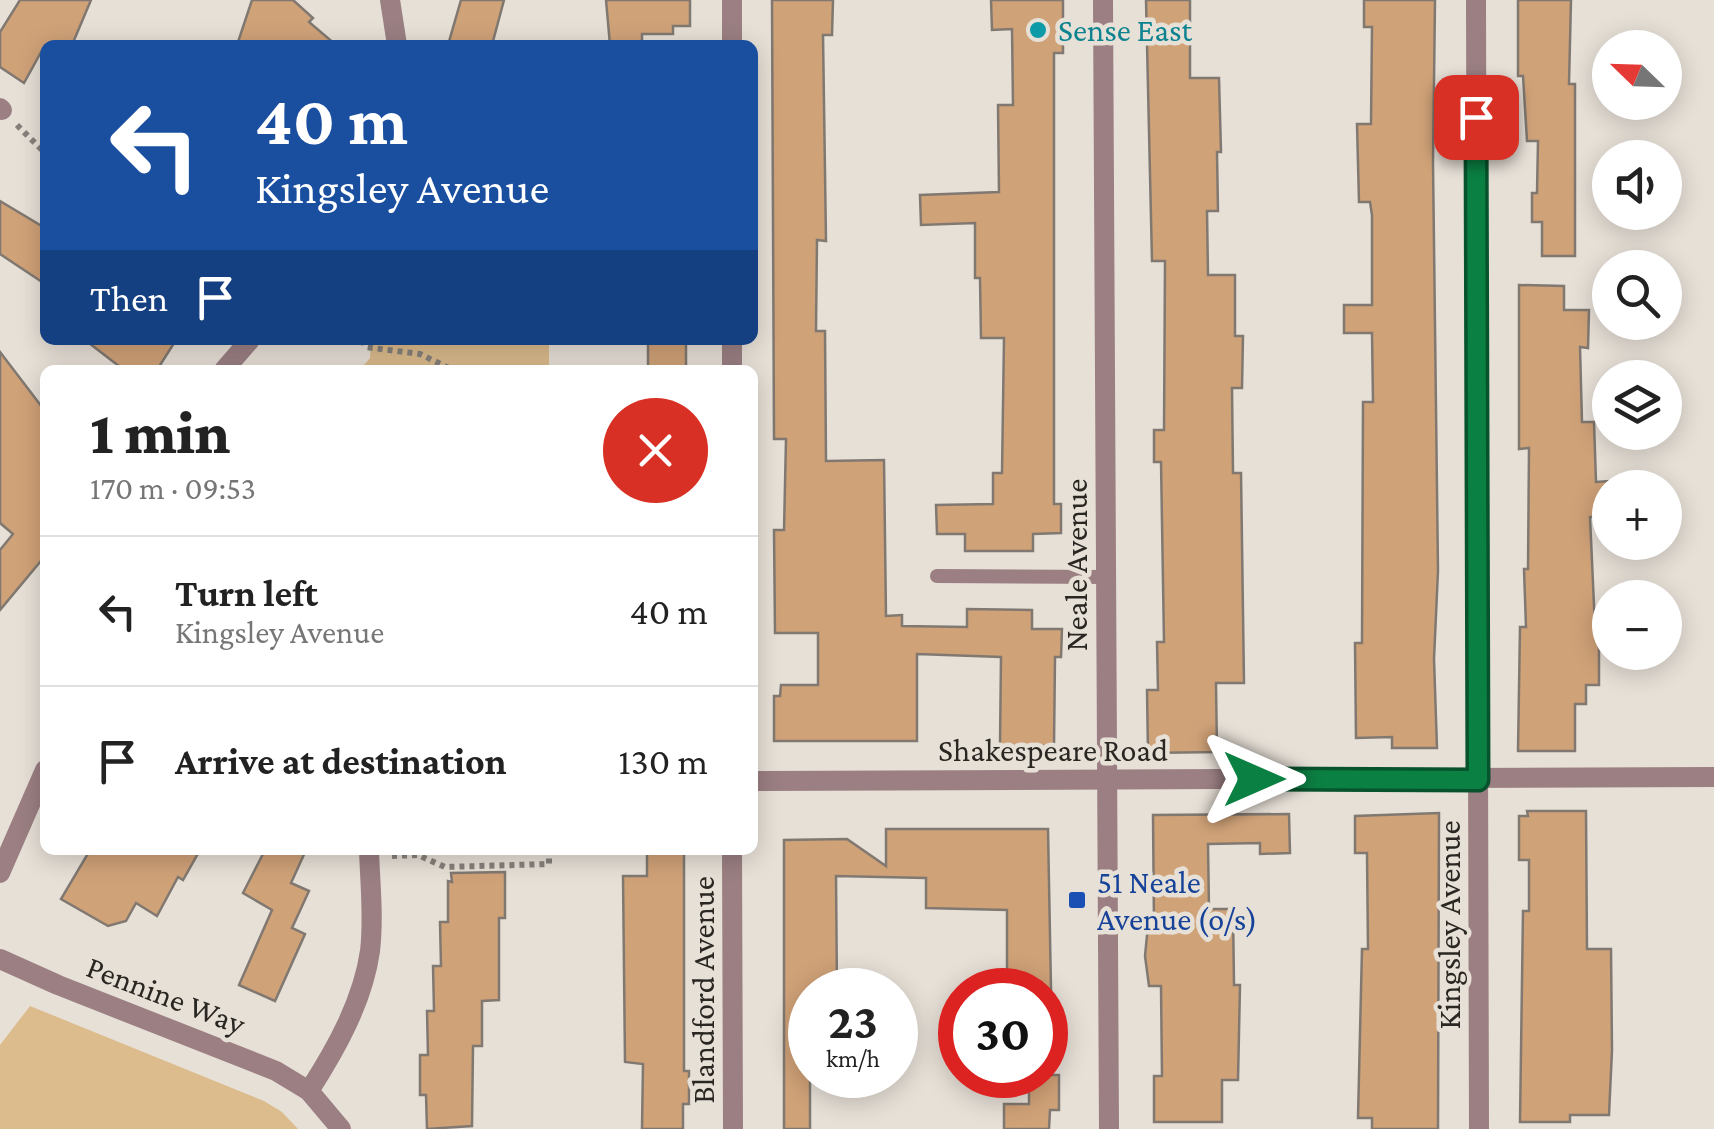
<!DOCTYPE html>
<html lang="en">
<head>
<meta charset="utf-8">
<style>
  :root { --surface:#fff; --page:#f6f6f6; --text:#222; --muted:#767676; --line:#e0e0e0 }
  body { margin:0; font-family:"Crimson Pro",serif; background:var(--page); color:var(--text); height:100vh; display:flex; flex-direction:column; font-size:38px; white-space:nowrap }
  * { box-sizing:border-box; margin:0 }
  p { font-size:32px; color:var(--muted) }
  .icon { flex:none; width:55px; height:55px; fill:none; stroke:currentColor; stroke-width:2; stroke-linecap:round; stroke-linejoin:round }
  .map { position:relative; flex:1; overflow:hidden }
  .panel { position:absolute; left:40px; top:365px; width:718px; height:490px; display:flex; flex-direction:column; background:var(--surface); border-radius:15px; box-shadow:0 5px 25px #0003 }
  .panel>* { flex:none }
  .guide { position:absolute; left:40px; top:40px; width:718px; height:305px; border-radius:15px; box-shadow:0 5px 25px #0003; background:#1a4fa0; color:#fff; overflow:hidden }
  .needle { width:65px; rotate:293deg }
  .controls { position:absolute; left:1592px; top:30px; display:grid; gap:20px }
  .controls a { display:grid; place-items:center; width:90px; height:90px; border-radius:50%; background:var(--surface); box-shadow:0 5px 25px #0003; font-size:50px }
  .speed { position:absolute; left:788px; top:968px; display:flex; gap:20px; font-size:50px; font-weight:700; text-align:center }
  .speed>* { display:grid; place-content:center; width:130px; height:130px; border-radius:50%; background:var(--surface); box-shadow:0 5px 25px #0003; line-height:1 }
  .speed small { font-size:25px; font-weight:400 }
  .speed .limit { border:15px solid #d22; background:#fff; color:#111 }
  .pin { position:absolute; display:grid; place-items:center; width:85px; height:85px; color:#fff; margin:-42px; border-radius:20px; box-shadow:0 5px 15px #0006 }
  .me { position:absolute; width:110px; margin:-55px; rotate:90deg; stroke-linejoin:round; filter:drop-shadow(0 0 8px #0008) }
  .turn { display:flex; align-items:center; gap:35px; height:210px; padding:0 50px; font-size:45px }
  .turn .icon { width:130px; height:130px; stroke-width:2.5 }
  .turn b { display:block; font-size:70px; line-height:85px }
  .then { display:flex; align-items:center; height:95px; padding:0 50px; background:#0003; gap:20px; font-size:38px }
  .round { display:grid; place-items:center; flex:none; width:105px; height:105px; border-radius:52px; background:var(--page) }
  .headline { display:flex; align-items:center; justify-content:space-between; height:170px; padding:0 50px }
  h1 { font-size:60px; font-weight:800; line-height:75px }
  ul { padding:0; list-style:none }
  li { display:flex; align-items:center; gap:30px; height:150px; padding:0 50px; border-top:2px solid var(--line) }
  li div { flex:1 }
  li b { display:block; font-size:38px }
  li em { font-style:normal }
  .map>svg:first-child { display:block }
  .green { fill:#dcbb8d }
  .building { fill:#d0a278; stroke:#817971; stroke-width:2.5 }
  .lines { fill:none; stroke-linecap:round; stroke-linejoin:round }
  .path { stroke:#86817b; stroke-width:6; stroke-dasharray:5 5; stroke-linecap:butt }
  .service { stroke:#9b7f83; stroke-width:14 }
  .minor { stroke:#9b7f83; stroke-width:20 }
  .route-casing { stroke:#07532c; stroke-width:25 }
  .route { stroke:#0b8043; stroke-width:18 }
  .culture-dot { fill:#0f9aa8; stroke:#e7e0d7; stroke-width:4 }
  .transit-dot { fill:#1a4fb4; stroke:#e7e0d7; stroke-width:4 }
  .labels { text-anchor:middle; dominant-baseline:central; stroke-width:9; stroke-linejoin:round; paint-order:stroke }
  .culture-label { font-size:32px; fill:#0d838f; stroke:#e7e0d7; text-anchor:start }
  .street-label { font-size:32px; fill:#2a2723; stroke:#e7e0d7 }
  .transit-label { font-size:32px; fill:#164399; stroke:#e7e0d7; text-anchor:start }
</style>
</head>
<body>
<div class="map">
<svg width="1714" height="1129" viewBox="0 0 1714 1129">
  <rect width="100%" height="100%" fill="#e7e0d7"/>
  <g class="green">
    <path d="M 371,340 L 549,341 L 549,370 L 369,370 L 364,365 L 370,358 Z"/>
    <path d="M 30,1006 L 264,1101 L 282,1112 L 298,1129 L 0,1129 L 0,1045 Z"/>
  </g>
  <g class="building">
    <path d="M 20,0 L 91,0 L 72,45 L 45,45 L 24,83 L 0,67 L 0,32 Z"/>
    <path d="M 252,0 L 293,0 L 313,18 L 309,22 L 336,45 L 237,45 Z"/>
    <path d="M 461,0 L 504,0 L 492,45 L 448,45 Z"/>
    <path d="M 606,0 L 690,0 L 690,26 L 673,26 L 673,34 L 642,34 L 642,45 L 610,45 Z"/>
    <path d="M 772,0 L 833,0 L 832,35 L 823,35 L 826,241 L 817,240 L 816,331 L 825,331 L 826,461 L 884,460 L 886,616 L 902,615 L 902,626 L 967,627 L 967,609 L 1032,610 L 1032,629 L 1062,629 L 1061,657 L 1055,657 L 1054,746 L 1000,746 L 1001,657 L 917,654 L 917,741 L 774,741 L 774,696 L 780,696 L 781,685 L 818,685 L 818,633 L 775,633 L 774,530 L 784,530 L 786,439 L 774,439 Z"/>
    <path d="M 991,0 L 1063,0 L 1063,53 L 1054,53 L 1054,504 L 1061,504 L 1061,533 L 1033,534 L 1033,551 L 965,551 L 965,534 L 937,534 L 936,505 L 993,504 L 993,473 L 1002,473 L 1004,338 L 981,338 L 980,278 L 975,278 L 975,223 L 921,225 L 920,195 L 999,192 L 998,105 L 1013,105 L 1012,29 L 992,30 Z"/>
    <path d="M 1146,0 L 1190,0 L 1190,78 L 1219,78 L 1221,152 L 1217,152 L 1218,211 L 1207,211 L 1208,275 L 1235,275 L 1235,336 L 1243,336 L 1242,388 L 1232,388 L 1233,473 L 1241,473 L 1244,683 L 1216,683 L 1217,752 L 1148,753 L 1147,690 L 1158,690 L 1157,642 L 1164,642 L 1161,462 L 1154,462 L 1154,430 L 1164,430 L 1165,261 L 1152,261 Z"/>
    <path d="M 1364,0 L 1435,0 L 1433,163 L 1438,571 L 1434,659 L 1437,748 L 1392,748 L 1392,737 L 1356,738 L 1355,643 L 1362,643 L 1363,402 L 1373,402 L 1372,333 L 1344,333 L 1344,305 L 1372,305 L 1372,215 L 1370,202 L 1359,202 L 1357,124 L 1371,124 L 1372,27 L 1364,27 Z"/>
    <path d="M 1518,0 L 1571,0 L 1569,84 L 1575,84 L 1575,256 L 1542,256 L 1542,222 L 1532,222 L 1532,193 L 1537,193 L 1538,141 L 1527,141 L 1523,76 L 1518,76 Z"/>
    <path d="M 0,201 L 45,228 L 45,284 L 0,254 Z"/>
    <path d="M 1519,285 L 1564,286 L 1564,310 L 1589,310 L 1588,348 L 1580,347 L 1582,422 L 1594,422 L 1596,482 L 1609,481 L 1609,517 L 1590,517 L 1595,627 L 1599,627 L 1599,685 L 1586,685 L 1586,704 L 1575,704 L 1575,751 L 1518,751 L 1520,627 L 1526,627 L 1524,569 L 1528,569 L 1529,448 L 1519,449 Z"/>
    <path d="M 85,340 L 176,340 L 157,370 L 124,370 Z"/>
    <rect x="648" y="340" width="38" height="30"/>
    <path d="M 0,352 L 45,411 L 45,556 L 0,610 L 0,550 L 13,534 L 0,523 Z"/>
    <path d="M 1527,811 L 1586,811 L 1587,949 L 1611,949 L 1612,1050 L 1609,1115 L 1570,1115 L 1570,1122 L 1520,1122 L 1523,911 L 1529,911 L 1529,860 L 1519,860 L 1519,816 L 1528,816 Z"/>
    <path d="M 1439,813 L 1438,1129 L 1372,1129 L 1372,1118 L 1358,1118 L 1362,949 L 1368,949 L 1367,853 L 1355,853 L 1355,816 Z"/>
    <path d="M 1289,814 L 1290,853 L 1260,854 L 1260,843 L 1208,844 L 1209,909 L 1233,909 L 1234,985 L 1240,985 L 1238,1080 L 1222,1080 L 1222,1122 L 1154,1122 L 1154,1076 L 1162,1076 L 1161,986 L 1149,986 L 1145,956 L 1148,925 L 1154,925 L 1153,815 Z"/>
    <path d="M 886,829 L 1048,829 L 1051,990 L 1007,990 L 1007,910 L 926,908 L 926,878 L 836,876 L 837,990 L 810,990 L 810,1129 L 784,1129 L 784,840 L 847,839 L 886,866 Z"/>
    <path d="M 90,850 L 200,850 L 183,880 L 178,877 L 157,916 L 136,903 L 126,921 L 108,926 L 61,899 Z"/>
    <path d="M 265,850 L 306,850 L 291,883 L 309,891 L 292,928 L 305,934 L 275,1001 L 239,985 L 272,910 L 243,893 Z"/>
    <path d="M 647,850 L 684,850 L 684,1071 L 689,1071 L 689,1104 L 683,1104 L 683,1129 L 642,1129 L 643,1064 L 625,1062 L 623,876 L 647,876 Z"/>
    <path d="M 505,872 L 505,918 L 499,918 L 499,1000 L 482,1001 L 482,1046 L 473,1046 L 472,1126 L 427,1129 L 426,1095 L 420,1095 L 420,1055 L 428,1055 L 427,1011 L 434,1011 L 433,966 L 441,966 L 440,922 L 448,922 L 448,881 L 452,882 L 451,873 Z"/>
    <path d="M 1029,1075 L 1059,1075 L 1059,1110 L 1050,1110 L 1049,1129 L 1004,1129 L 1004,1104 L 1029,1104 Z"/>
  </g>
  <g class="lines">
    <g class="path">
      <path d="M 17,125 L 45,153"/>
      <path d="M 363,340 L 365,347 L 420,354 L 453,370"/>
      <path d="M 392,856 L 418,855 L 445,867 L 549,864 L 549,850"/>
    </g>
    <path class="service" d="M 937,576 L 1105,577"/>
    <g class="minor">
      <path d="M 390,0 L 397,45"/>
      <path d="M 732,0 L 732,45"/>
      <path d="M 1103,0 L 1109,1129"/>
      <path d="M 1476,0 L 1479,1129"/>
      <path d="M 0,108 L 2,110"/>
      <path d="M 732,340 L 732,370"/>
      <path d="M 224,370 L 250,340"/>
      <path d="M 752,781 L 1714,777"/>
      <path d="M 732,850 L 733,1129"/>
      <path d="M 0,873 L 45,770"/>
      <path d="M 0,959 L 58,985 L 276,1071 L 309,1091 L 341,1129"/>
      <path d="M 309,1091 C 336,1049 363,1001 370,951 C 374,917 370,883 369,850"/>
    </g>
  </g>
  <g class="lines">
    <g class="route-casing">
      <path id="route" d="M 1254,779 L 1478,780 L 1476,117"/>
    </g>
    <use href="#route" class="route"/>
  </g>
  <circle class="culture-dot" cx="1038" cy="30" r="10"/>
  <rect class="transit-dot" x="1067" y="890" width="20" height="20" rx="5"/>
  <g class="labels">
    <g class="culture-label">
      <text x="1058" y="30">Sense East</text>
    </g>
    <g class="street-label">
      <text transform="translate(1076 565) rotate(-90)">Neale Avenue</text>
      <text x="1053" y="750">Shakespeare Road</text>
      <text transform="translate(1449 925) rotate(-90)">Kingsley Avenue</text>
      <text transform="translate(703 990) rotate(-90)">Blandford Avenue</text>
      <text transform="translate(166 995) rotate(21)">Pennine Way</text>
    </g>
    <g class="transit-label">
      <text x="1097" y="882">51 Neale<tspan x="1097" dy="37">Avenue (o/s)</tspan></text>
    </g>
  </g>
</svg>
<div class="controls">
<a><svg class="needle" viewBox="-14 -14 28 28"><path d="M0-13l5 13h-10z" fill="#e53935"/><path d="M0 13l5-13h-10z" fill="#767676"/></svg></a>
<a><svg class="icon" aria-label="sound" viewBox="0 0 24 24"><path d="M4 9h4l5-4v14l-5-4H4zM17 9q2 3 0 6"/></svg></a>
<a><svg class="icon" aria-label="search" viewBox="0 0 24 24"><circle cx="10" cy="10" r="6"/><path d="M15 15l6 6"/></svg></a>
<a><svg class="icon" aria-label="layers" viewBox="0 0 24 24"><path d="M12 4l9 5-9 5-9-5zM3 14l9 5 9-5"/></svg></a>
<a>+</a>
<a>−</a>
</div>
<div class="speed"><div>23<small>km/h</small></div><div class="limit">30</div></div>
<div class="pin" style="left:1476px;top:117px;background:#d93025"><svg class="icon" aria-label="arrive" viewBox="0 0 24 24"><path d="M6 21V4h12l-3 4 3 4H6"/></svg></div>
<svg class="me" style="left:1254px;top:779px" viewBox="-20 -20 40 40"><path d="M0-17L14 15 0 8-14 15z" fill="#0b8043" stroke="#fff" stroke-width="4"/></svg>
<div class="guide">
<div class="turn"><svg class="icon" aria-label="left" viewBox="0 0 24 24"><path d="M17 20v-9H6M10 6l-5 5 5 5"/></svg><div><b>40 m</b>Kingsley Avenue</div></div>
<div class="then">Then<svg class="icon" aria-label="arrive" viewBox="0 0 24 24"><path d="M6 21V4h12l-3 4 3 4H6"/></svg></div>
</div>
<section class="panel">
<div class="headline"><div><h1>1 min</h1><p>170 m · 09:53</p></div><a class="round" style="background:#d93025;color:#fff"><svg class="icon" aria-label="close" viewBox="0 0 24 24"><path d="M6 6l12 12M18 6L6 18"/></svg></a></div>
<ul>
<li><svg class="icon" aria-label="left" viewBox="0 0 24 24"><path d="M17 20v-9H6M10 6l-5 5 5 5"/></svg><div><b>Turn left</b><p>Kingsley Avenue</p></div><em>40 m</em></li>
<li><svg class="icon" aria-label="arrive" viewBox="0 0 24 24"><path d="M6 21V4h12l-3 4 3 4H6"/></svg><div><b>Arrive at destination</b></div><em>130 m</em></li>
</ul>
</section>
</div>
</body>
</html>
